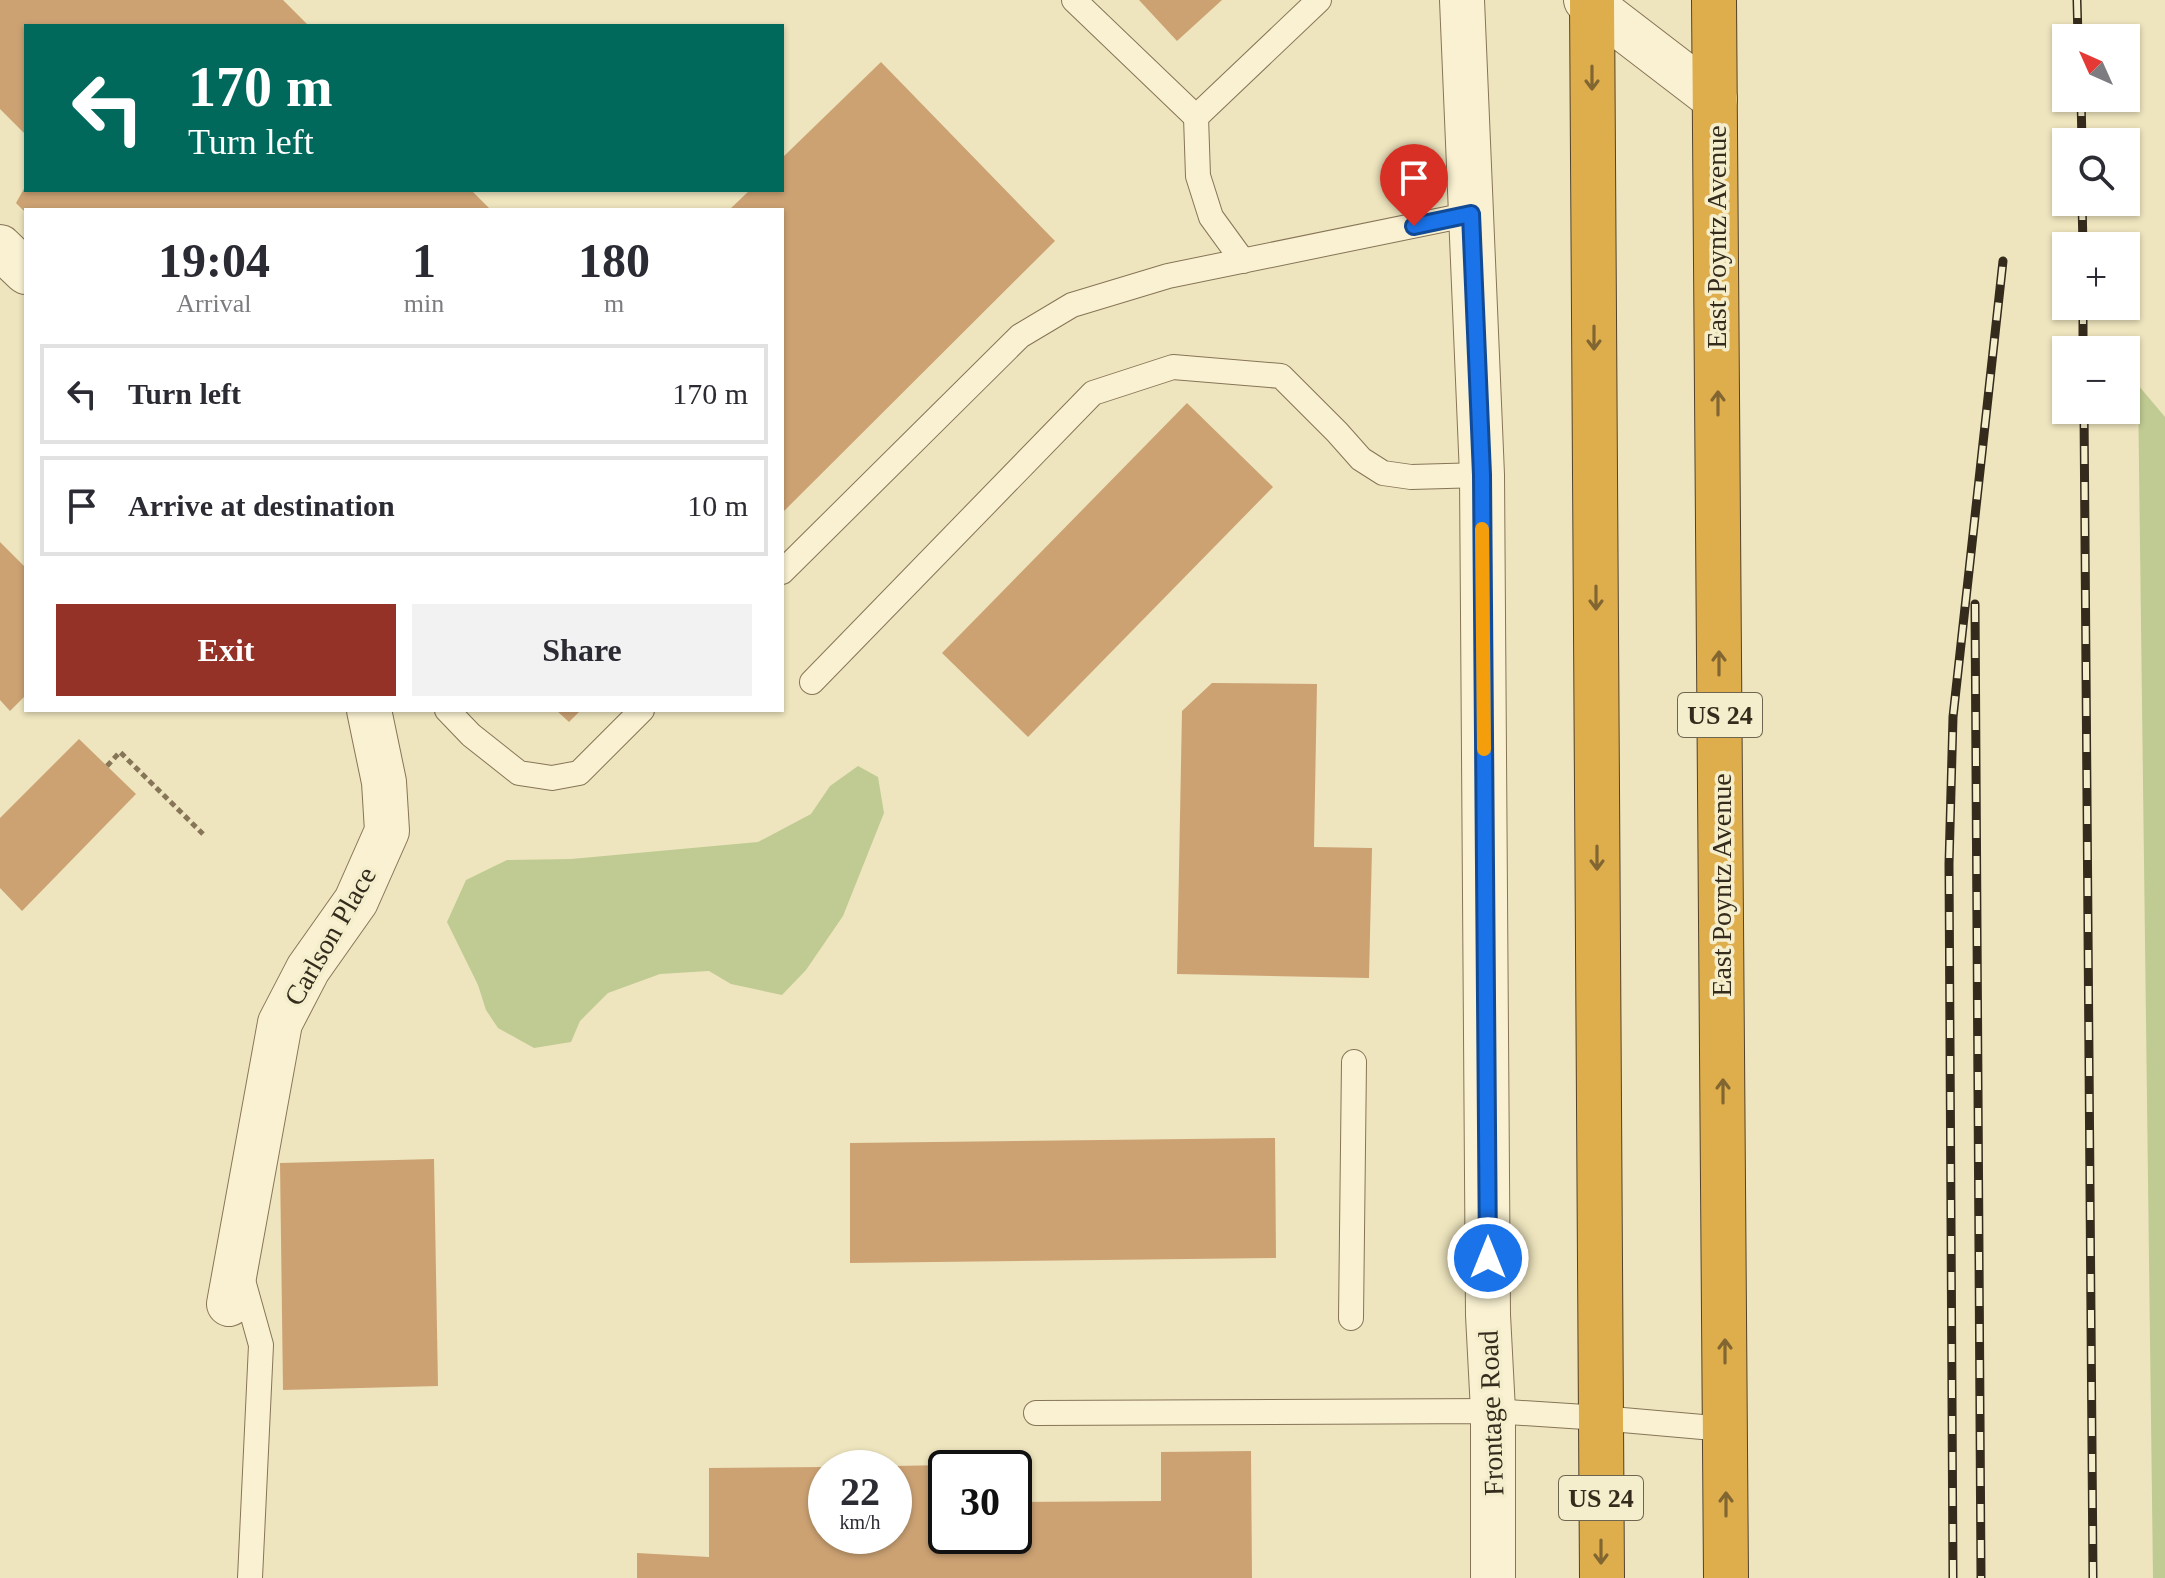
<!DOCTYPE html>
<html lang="en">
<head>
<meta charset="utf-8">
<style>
  :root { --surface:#fff; --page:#f2f2f3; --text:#2b2b33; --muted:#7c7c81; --line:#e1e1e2; --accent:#953227 }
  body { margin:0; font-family:Georgia,serif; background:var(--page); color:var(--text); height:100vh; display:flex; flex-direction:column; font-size:30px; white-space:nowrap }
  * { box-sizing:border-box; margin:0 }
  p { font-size:26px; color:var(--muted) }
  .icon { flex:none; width:44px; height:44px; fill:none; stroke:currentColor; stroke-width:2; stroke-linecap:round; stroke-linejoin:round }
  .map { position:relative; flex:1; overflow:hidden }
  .sheet { position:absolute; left:24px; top:208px; width:760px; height:504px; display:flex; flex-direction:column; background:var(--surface); border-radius:0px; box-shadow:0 2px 6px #0004 }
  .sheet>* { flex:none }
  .top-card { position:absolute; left:24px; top:24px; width:760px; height:168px; border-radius:0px; box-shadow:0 2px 6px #0004; background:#00695c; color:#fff; overflow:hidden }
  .needle { width:52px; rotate:315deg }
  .buttons { position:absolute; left:2052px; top:24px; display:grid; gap:16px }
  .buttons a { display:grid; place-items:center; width:88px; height:88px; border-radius:0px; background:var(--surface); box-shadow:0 2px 6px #0004; font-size:40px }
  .speed { position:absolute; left:808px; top:1450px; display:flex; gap:16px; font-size:40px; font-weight:700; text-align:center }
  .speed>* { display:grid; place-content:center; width:104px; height:104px; border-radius:50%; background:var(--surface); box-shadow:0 2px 6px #0004; line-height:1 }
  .speed small { font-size:20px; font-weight:400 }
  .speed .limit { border:4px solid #111; border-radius:12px; background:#fff; color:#111 }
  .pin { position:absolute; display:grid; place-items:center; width:68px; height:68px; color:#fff; margin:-82px -34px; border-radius:50% 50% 50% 0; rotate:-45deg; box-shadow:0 0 8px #0007 }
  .pin .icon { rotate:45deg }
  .me { position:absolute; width:88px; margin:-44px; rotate:0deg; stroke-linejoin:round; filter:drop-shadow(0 0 6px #0008) }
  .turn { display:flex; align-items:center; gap:28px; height:168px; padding:0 32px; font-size:36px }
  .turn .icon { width:104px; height:104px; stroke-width:2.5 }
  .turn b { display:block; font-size:56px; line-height:68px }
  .eta { display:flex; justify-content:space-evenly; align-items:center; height:136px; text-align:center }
  .eta b { font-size:48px; font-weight:600; line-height:56px }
  .button { display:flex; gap:16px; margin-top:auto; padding:16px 32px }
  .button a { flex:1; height:92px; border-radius:0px; background:var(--accent); color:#fff; font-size:32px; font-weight:600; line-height:92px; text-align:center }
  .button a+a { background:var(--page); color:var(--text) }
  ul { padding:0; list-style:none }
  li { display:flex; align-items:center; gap:24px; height:100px; margin:0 16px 12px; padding:0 16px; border:4px solid var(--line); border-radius:0px }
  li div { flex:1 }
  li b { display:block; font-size:30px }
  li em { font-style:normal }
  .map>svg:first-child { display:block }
  .green { fill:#bfcb92 }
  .building { fill:#cca273 }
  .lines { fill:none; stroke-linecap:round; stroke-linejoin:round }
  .lane-casing { stroke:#867557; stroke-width:26 }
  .street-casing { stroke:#867557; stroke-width:46 }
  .highway-casing { stroke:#53422b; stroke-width:46 }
  .path { stroke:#867557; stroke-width:5; stroke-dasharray:6 4; stroke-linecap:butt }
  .lane { stroke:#f9f1d1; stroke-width:24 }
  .street { stroke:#f9f1d1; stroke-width:44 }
  .highway { stroke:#dfae4c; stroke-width:44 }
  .rail-casing { stroke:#352b1c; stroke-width:9 }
  .rail { stroke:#f5eecd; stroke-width:6; stroke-dasharray:18; stroke-linecap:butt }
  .oneway { stroke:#826632 }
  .route-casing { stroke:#114b97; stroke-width:20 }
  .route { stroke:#1a73e8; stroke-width:14 }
  .slow { stroke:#f59e0b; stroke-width:14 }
  .labels { text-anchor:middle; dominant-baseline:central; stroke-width:7; stroke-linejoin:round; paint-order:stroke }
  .shield { fill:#f5eecd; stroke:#6f6651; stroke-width:2 }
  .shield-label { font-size:26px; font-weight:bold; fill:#352b1c }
  .street-label { font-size:28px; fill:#352b1c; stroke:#f5eecd }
</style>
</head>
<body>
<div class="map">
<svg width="2165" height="1578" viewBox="0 0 2165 1578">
  <rect width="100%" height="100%" fill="#eee5be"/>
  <g class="green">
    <path d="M 2138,385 L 2165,417 L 2165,1578 L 2153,1578 Z"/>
    <path d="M 858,766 L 878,777 L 884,813 L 843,916 L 806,970 L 782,995 L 731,984 L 709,971 L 660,974 L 608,993 L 580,1021 L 571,1042 L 534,1048 L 498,1028 L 486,1010 L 478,985 L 447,922 L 466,880 L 507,860 L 571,859 L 758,842 L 811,814 L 830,786 Z"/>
  </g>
  <g class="building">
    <path d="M 0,0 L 283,0 L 309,26 L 26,26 L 26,135 L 0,109 Z"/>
    <path d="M 1139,0 L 1222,0 L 1177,41 Z"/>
    <path d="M 881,62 L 1055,241 L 782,513 L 782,210 L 729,210 L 750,190 L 782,190 L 782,158 Z"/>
    <path d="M 26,185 L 26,190 L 471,190 L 491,210 L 26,210 L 26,213 L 16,203 Z"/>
    <path d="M 1187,403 L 1273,487 L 1028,737 L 942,653 Z"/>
    <path d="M 0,542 L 26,568 L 26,695 L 10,711 L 0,700 Z"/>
    <path d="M 1212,683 L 1317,684 L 1314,847 L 1372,848 L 1369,978 L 1177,974 L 1182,711 Z"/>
    <path d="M 556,710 L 581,710 L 569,722 Z"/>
    <path d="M 79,739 L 136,794 L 22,911 L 0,888 L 0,818 Z"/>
    <path d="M 1275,1138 L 1276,1258 L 850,1263 L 850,1143 Z"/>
    <path d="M 434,1159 L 438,1386 L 283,1390 L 280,1163 Z"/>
    <path d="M 1251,1451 L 1252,1578 L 637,1578 L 637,1553 L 709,1557 L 709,1468 L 826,1467 L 826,1536 L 894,1536 L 894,1466 L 946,1465 L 946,1536 L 1014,1536 L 1014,1502 L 1161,1501 L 1161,1452 Z"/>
  </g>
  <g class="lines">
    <g class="lane-casing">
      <g id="lane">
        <path d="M 1074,0 L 1196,117 L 1319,0"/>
        <path d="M 1196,117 L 1198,176 L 1211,217 L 1243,261"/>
        <path d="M 782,572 L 1020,336 L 1072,305 L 1168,276 L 1471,214"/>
        <path d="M 812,682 L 1093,393 L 1173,367 L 1281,376 L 1337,432 L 1361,459 L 1383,473 L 1411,477 L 1482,475"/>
        <path d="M 447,710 L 471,735 L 519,773 L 552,778 L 579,773 L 642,710"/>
        <path d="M 242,1277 L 261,1345 L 250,1578"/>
        <path d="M 1351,1318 L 1354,1062"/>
        <path d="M 1036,1413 L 1493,1411 L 1600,1418 L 1725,1429"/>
      </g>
    </g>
    <g class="street-casing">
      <g id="street">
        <path d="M 1462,0 L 1482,475 L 1488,1315 L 1493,1411 L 1493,1578"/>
        <path d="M 1586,0 L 1715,99"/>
        <path d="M 0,247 L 26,272"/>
        <path d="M 229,1304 L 280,1023 L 308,969 L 356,901 L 387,831 L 384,782 L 369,710"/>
      </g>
    </g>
    <g class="highway-casing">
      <g id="highway">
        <path d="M 1592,0 L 1602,1578"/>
        <path d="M 1714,0 L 1726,1578"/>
      </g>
    </g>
    <path class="path" d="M 107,766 L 120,752 L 203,834"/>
    <use href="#lane" class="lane"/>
    <use href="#street" class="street"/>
    <use href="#highway" class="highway"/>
    <g class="rail-casing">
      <g id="rail">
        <path d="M 2077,0 L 2078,38"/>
        <path d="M 2081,98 L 2082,142"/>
        <path d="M 2082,202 L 2083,246"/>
        <path d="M 2083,306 L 2083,350"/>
        <path d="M 2084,410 L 2093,1578"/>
        <path d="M 1975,604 L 1981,1578"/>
        <path d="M 1953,1578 L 1949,864 L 1953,717 L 2003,261"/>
      </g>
    </g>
    <use href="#rail" class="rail"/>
  </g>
  <defs><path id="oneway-shaft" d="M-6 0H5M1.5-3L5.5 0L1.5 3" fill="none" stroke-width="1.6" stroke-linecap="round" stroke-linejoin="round" transform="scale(2)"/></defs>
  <g class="oneway">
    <use href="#oneway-shaft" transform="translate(1592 78) rotate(90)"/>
    <use href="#oneway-shaft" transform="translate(1594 338) rotate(90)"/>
    <use href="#oneway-shaft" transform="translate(1718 403) rotate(-90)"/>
    <use href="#oneway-shaft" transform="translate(1596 598) rotate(90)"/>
    <use href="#oneway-shaft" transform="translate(1719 663) rotate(-90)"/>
    <use href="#oneway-shaft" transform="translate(1597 858) rotate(90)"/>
    <use href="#oneway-shaft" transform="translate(1723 1091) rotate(-90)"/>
    <use href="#oneway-shaft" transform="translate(1725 1351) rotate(-90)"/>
    <use href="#oneway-shaft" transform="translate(1726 1504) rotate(-90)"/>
    <use href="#oneway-shaft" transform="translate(1601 1552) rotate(90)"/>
  </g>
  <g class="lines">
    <g class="route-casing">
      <path id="route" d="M 1414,226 L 1471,214 L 1482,475 L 1488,1258"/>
    </g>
    <use href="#route" class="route"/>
    <path class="slow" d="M 1482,529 L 1484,749"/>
  </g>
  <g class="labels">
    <g class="shield">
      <rect x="1678" y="693" width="84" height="44" rx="6"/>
      <rect x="1559" y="1476" width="84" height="44" rx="6"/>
    </g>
    <g class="shield-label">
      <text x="1720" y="715">US 24</text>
      <text x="1601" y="1498">US 24</text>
    </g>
    <g class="street-label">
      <text transform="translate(1716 237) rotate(-90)">East Poyntz Avenue</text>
      <text transform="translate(1721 885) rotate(-90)">East Poyntz Avenue</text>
      <text transform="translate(330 936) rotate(-60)">Carlson Place</text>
      <text transform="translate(1491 1413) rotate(-92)">Frontage Road</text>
    </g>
  </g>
</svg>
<div class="buttons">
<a><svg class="needle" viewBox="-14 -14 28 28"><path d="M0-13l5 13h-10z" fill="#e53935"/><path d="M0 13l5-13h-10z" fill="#7c7c81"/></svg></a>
<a><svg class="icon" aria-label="search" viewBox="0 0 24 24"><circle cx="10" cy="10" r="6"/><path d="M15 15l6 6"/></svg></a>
<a>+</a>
<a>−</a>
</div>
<div class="speed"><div>22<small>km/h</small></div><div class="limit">30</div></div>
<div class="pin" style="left:1414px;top:226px;background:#d93025"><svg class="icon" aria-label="arrive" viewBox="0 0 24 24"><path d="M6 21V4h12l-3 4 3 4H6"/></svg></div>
<svg class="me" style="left:1488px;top:1258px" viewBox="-20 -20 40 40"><circle r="17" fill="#1a73e8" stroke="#fff" stroke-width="3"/><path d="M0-11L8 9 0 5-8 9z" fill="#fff"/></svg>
<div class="top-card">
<div class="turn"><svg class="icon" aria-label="left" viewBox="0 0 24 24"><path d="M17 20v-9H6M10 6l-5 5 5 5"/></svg><div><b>170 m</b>Turn left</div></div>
</div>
<section class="sheet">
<div class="eta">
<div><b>19:04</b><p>Arrival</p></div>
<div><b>1</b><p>min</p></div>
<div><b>180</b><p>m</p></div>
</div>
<ul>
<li><svg class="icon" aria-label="left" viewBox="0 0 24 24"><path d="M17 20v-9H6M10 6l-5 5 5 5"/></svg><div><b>Turn left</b></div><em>170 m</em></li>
<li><svg class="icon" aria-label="arrive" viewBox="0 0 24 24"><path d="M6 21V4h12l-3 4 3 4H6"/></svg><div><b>Arrive at destination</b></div><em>10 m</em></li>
</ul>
<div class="button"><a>Exit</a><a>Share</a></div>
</section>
</div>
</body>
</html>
